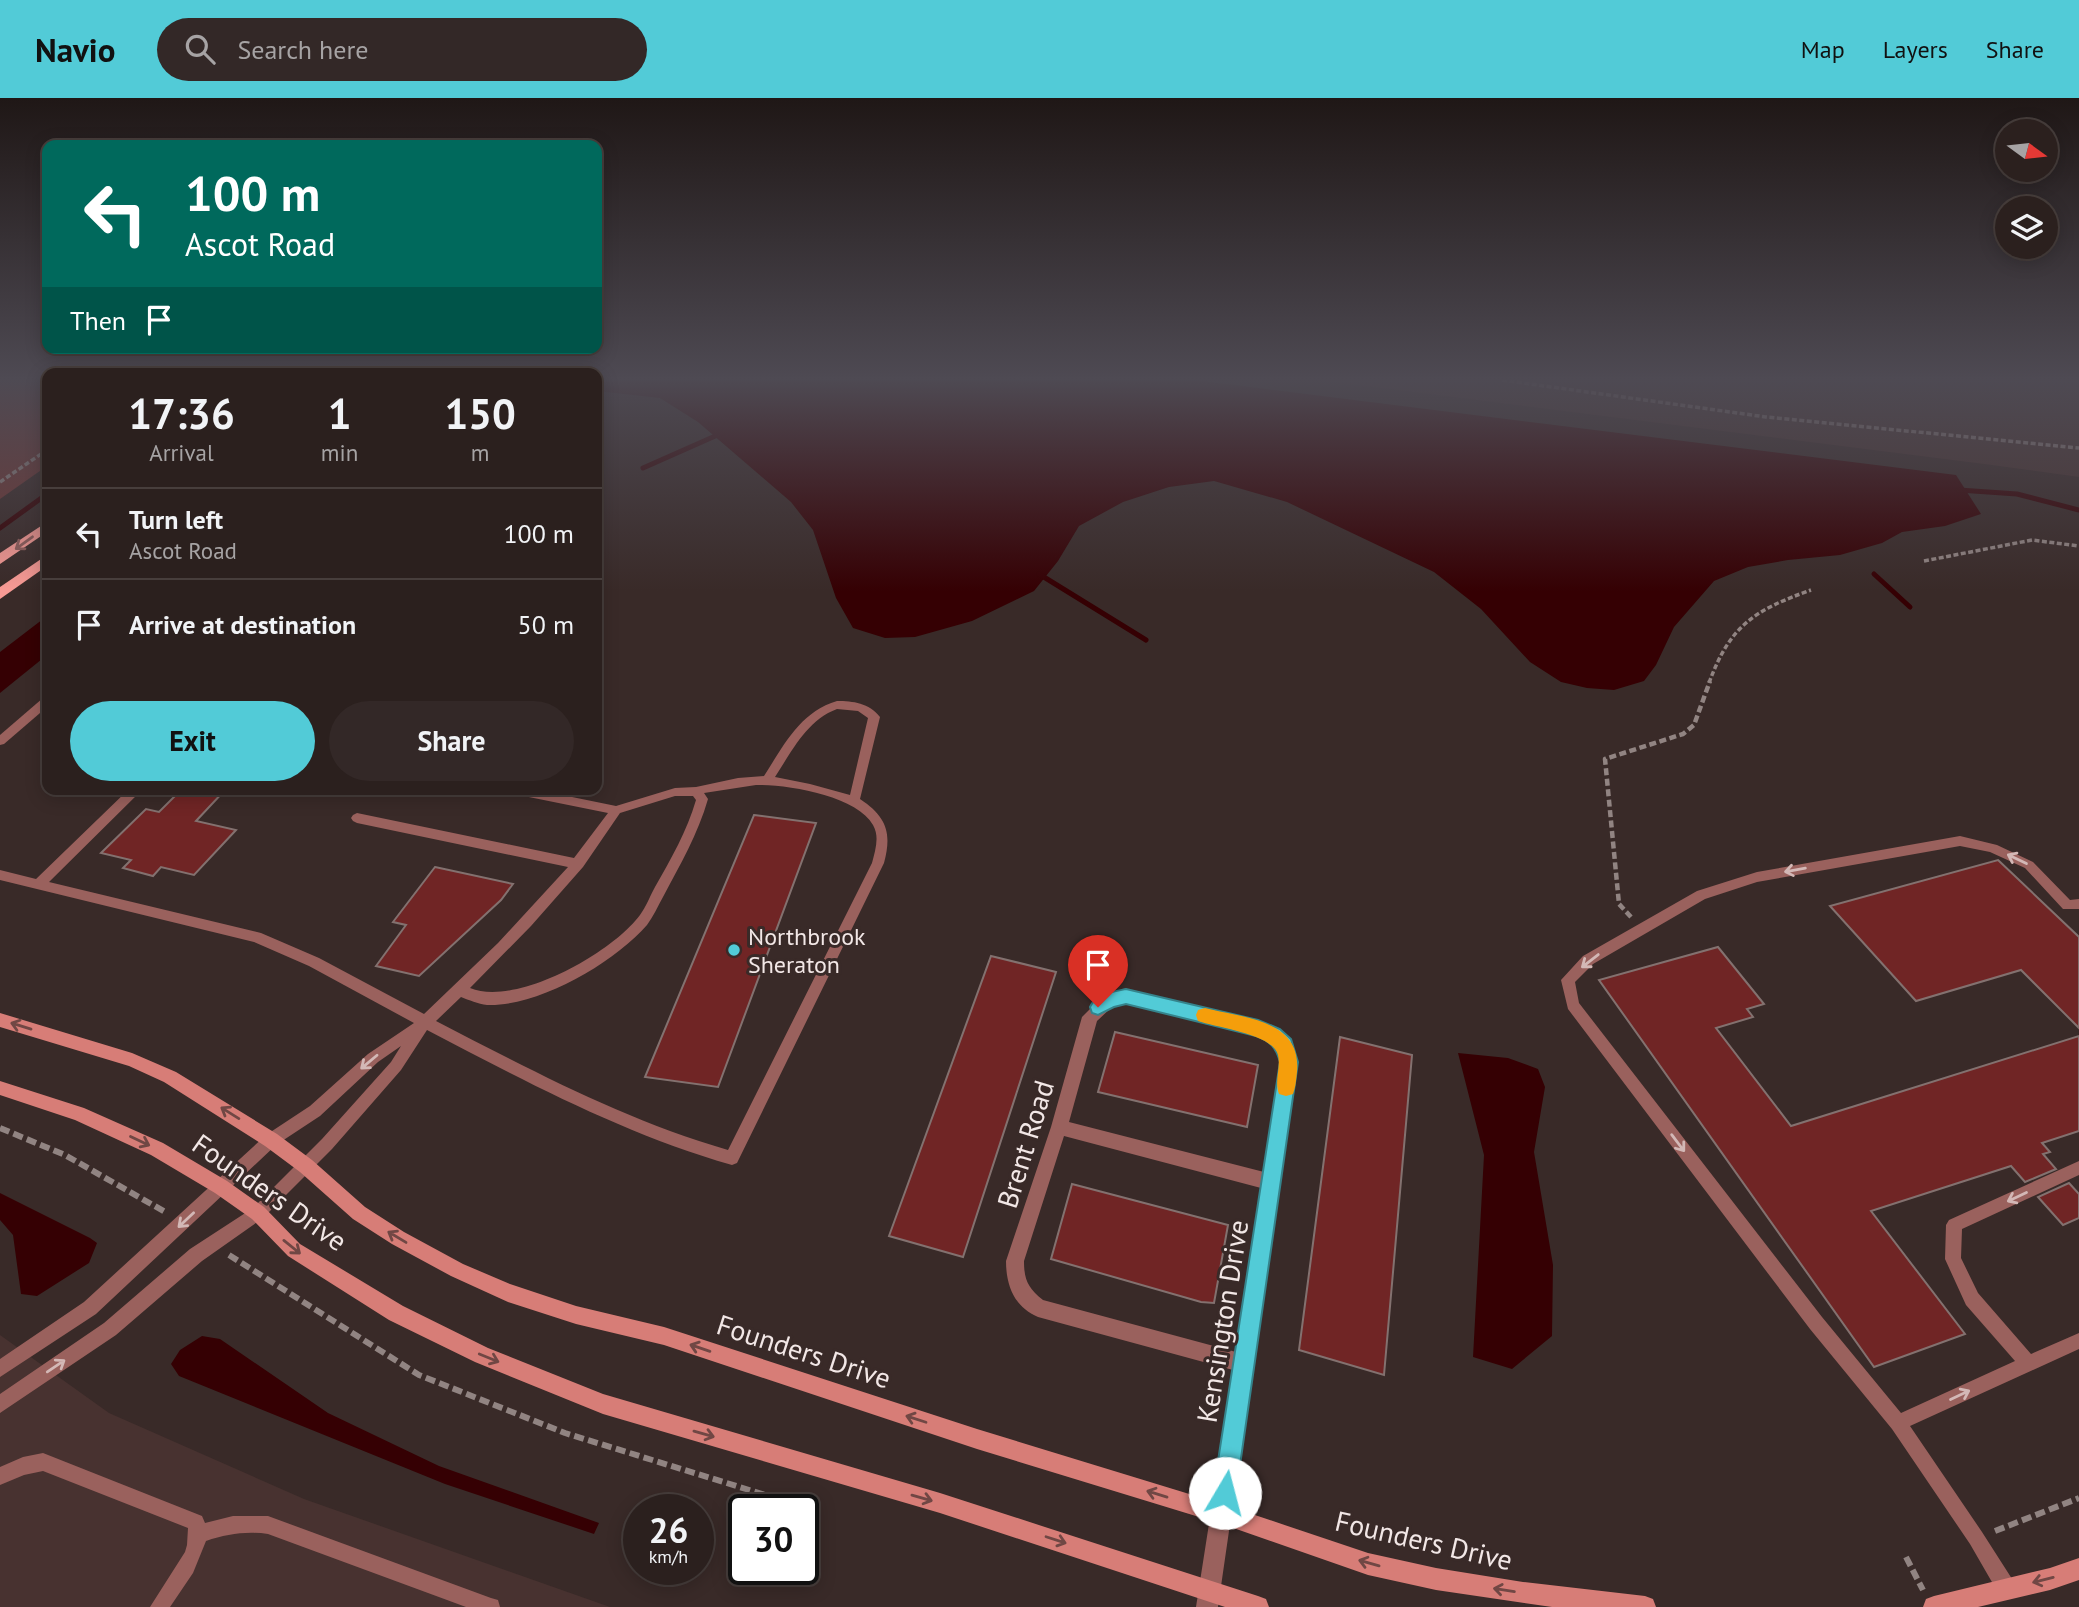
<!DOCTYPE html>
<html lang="en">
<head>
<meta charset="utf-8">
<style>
  :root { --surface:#2b201e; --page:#332827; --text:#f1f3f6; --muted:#a6a3a4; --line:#473e3c; --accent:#52cbd7 }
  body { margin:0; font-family:"PT Sans",sans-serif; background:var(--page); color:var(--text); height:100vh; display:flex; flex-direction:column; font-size:26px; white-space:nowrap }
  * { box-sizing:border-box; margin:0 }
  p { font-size:23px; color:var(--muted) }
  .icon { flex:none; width:38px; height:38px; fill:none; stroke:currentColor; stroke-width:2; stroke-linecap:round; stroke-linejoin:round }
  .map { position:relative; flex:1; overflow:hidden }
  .sheet { position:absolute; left:42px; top:270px; width:560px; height:427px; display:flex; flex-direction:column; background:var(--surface); border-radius:14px; box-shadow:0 4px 18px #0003,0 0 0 2px var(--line) }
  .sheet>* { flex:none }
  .top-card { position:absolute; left:42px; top:42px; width:560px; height:214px; border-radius:14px; box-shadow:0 4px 18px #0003,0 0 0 2px var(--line); background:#00695c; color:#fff; overflow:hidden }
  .needle { width:46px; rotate:105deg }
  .tools { position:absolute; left:1995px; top:21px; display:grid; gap:14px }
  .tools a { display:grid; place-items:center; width:63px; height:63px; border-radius:50%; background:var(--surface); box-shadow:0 4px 18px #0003,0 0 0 2px var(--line); font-size:35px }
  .speed { position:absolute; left:623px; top:1396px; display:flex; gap:14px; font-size:35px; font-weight:700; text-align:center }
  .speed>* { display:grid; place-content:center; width:91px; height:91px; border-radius:50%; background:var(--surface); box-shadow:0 4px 18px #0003,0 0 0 2px var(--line); line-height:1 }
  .speed small { font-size:18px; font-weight:400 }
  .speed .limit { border:4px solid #111; border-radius:10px; background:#fff; color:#111 }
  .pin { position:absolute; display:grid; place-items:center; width:60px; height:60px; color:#fff; margin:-72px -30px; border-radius:50% 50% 50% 0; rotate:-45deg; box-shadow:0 0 7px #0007 }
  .pin .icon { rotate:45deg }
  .me { position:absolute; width:77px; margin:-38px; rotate:8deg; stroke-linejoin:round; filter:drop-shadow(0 0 5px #0008) }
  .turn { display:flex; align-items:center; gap:24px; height:147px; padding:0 28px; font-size:32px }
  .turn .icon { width:91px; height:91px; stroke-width:2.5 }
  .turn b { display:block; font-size:49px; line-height:60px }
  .then { display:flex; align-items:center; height:66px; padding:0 28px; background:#0003; gap:14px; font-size:26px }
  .eta { display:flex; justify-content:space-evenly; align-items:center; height:119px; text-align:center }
  .eta b { font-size:42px; font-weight:600; line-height:49px }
  .primary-button { display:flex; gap:14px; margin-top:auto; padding:14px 28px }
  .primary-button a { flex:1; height:80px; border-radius:42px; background:var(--accent); color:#111; font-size:28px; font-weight:600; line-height:80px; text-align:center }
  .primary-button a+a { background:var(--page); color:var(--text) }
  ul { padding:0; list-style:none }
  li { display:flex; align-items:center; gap:21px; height:91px; padding:0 28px; border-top:2px solid var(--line) }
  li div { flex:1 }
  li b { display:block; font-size:26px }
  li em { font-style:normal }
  header { display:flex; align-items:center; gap:42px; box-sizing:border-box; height:98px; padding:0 35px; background:var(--accent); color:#111 }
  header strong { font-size:33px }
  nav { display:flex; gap:38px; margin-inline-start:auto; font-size:24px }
  .search { width:490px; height:63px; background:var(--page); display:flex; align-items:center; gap:18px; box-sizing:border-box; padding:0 24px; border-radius:38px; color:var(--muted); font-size:26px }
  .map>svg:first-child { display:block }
  .built { fill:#483230 }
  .green { fill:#6e3634 }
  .water { fill:#350003 }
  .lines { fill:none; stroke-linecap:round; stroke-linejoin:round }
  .stream { stroke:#350003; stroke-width:5 }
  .building { fill:#702525; stroke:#83716f; stroke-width:2 }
  .path-far2 { stroke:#918482; stroke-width:3.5; stroke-dasharray:5 2.5; stroke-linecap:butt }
  .path-far1 { stroke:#918482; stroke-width:4.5; stroke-dasharray:7 3.5; stroke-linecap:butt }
  .path { stroke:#918482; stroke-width:6; stroke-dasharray:10 4.5; stroke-linecap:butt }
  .lane { fill:#9a615d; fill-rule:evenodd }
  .street { fill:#9a615d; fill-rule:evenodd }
  .secondary { fill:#d77d77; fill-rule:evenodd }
  .primary { fill:#f89a94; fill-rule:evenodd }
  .oneway { stroke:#8f5c59 }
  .oneway2 { stroke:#d3b8b6 }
  .oneway3 { stroke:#704744 }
  .route { fill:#52cbd7; stroke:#35848c; stroke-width:2 }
  .slow { fill:#f59e0b }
  .poi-dot { fill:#52cbd7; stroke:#392a28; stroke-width:2.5 }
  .labels { text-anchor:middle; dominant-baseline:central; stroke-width:6; stroke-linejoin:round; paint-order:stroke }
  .poi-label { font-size:24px; fill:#f2e7e6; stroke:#392a28; text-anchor:start }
  .near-street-label { font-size:28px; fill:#f2e7e6; stroke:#392a28 }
</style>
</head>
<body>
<header>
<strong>Navio</strong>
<div class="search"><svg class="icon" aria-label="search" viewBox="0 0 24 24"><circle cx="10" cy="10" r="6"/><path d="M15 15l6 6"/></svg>Search here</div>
<nav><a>Map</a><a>Layers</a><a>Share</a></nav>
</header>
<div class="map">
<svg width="2079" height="1509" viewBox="0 0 2079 1509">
  <rect width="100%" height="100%" fill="#392a28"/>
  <g class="built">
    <path d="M 1319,282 L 2079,282 L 2079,379 L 1984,366 Z"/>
    <path d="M 0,1237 L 109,1315 L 304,1401 L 610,1509 L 0,1509 Z"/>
  </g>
  <path class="green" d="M 0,282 L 47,282 L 47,368 L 0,401 Z"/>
  <g class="water">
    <path d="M 597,282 L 1194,282 L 1956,377 L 1981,416 L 1945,428 L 1902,434 L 1882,445 L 1840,457 L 1788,462 L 1748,469 L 1714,483 L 1674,529 L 1656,567 L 1644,583 L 1614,592 L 1587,590 L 1561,584 L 1530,564 L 1481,511 L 1434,474 L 1287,404 L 1214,383 L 1169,389 L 1123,404 L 1079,428 L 1058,463 L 1034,493 L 972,523 L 915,539 L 885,540 L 853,530 L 836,500 L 813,432 L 791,404 L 698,324 L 660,300 L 597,293 Z"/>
    <path d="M 47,518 L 47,557 L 0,595 L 0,554 Z"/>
    <path d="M 1458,955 L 1508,960 L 1538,971 L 1545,989 L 1534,1054 L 1553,1167 L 1552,1238 L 1512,1271 L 1473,1259 L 1484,1057 Z"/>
    <path d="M 0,1095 L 90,1140 L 97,1145 L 89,1165 L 37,1198 L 21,1196 L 13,1137 L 0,1122 Z"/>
    <path d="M 202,1238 L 220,1241 L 328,1315 L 439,1368 L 599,1425 L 594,1436 L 445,1386 L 179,1278 L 171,1266 L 180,1252 Z"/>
  </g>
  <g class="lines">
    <g class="stream">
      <path d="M 643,370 L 722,335"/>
      <path d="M 1959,392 L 2017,396 L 2079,412"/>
      <path d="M 0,430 L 47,396"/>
      <path d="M 1039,476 L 1146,542"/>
      <path d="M 1874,476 L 1910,509"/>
    </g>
  </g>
  <g class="building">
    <path d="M 182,691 L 226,691 L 196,723 L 236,732 L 194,777 L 161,769 L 153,778 L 123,770 L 131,762 L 101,755 L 146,711 L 159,714 Z"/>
    <path d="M 754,717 L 816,725 L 718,989 L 645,979 Z"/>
    <path d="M 1998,762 L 2079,839 L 2079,930 L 2021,872 L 1916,903 L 1830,808 Z"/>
    <path d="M 435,769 L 513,786 L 501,802 L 419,878 L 376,868 L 406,827 L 393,824 Z"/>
    <path d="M 1718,849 L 1764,906 L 1747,911 L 1753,919 L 1716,930 L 1791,1028 L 2079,938 L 2079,1033 L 2042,1045 L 2050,1054 L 2043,1056 L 2056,1071 L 2025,1084 L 2011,1068 L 1871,1113 L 1965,1236 L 1874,1269 L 1599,882 Z"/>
    <path d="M 991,858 L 1056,874 L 963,1159 L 889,1138 Z"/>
    <path d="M 1115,934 L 1258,967 L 1247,1029 L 1098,994 Z"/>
    <path d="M 1340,939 L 1412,957 L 1384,1277 L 1299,1252 Z"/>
    <path d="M 2069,1085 L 2079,1096 L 2079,1120 L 2063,1127 L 2038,1099 Z"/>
    <path d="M 1072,1086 L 1228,1127 L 1214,1205 L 1201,1204 L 1051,1161 Z"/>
  </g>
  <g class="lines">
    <g class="path-far2">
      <path d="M 1502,282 L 1766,319 L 2079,350"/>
      <path d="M 0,384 L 47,352"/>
      <path d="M 1924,463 L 2032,442 L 2079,448"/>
      <path d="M 1709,585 C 1730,527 1755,512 1811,492"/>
    </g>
    <path class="path-far1" d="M 1631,819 L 1619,806 L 1605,661 L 1683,636 L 1694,627 L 1710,583"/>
    <g class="path">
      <path d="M 0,1030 L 65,1057 L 167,1115"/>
      <path d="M 229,1157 L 419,1277 L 565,1335 L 788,1404"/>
      <path d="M 1995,1433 L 2079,1400"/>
      <path d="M 1906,1459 L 1923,1492"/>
    </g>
    <g class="lane">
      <path d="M 47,599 L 47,609 L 4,646 L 0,647 L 0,637 L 43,600 Z"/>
      <path d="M 837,603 C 853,603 869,605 880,619 L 860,701 C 887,719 892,735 884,765 L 737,1065 L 732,1067 C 624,1036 527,984 427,932 L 401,972 L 332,1051 L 263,1120 L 202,1163 L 116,1237 L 0,1315 L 0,1296 L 104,1225 L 190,1151 L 253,1110 L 322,1041 L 391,964 L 401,948 L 378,964 L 320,1018 L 276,1047 L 96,1216 L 0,1279 L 0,1261 L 84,1204 L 266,1037 L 310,1008 L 368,956 L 414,925 L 309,868 L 254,844 L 0,782 L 0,772 L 36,781 L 129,691 L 143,691 L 49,784 L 261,835 L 319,860 L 424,916 L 498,845 L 568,769 L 357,725 L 353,723 L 351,720 L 353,717 L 357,715 L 574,760 L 608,715 L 509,695 L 503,691 L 533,691 L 616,708 L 675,690 L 696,689 L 738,680 L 764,678 C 784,647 800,614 837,603 ZM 837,611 L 858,613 L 868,620 L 850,697 L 810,686 L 775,679 C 792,653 807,622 837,611 ZM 756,687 C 787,686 857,698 873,727 C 880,739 875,753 872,765 L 728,1052 C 624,1022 531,972 436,923 L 461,899 C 469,902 478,906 487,907 C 538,909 614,865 647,827 C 653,819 658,808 663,799 C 680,767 698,736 708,701 L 704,695 ZM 675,698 L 693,698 L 696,702 C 687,733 671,761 655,789 C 650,798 646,809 640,817 C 612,855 516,909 470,890 L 531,828 L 583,769 L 620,715 Z"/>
      <path d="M 1960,738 L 1997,747 L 2033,764 L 2070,802 L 2079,801 L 2079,811 L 2063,811 L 2025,770 L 1990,754 L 1960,748 L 1757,784 L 1705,801 L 1593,866 L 1575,884 L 1579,905 L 1822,1219 L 1901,1315 L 2015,1263 L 1966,1207 L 1945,1161 L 1946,1127 L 1949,1122 L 2079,1063 L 2079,1077 L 1962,1131 L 1961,1160 L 1978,1195 L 2031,1256 L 2079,1235 L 2079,1251 L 1910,1328 L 1982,1434 L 2014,1484 L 2016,1491 L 2014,1498 L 2007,1500 L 2000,1498 L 1970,1446 L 1892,1331 L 1810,1231 L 1568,911 L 1561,882 L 1583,858 L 1697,793 L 1757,774 Z"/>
      <path d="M 43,1355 L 202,1418 L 205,1425 L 233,1418 L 268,1418 L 491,1500 L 498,1502 L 500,1509 L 466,1509 L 268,1436 C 246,1433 227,1436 206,1443 L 193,1475 L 170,1509 L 150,1509 L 185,1454 L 187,1447 L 188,1430 L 43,1373 L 24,1377 L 0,1387 L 0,1369 L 23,1359 Z"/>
    </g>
    <path class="street" d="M 1126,891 L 1264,925 L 1284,937 L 1297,963 L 1218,1509 L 1196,1509 L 1233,1272 L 1038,1219 C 1014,1209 1006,1187 1006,1163 L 1051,1029 L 1082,919 L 1104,897 ZM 1126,905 L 1256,936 C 1269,942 1277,949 1281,963 L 1264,1074 L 1069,1024 L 1097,923 L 1113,908 ZM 1064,1038 L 1261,1090 L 1236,1254 L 1043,1202 C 1028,1190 1024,1182 1024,1163 Z"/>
    <g class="secondary">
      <path d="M 0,915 L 132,955 L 176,974 L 277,1036 L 312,1062 L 365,1109 L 404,1134 L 463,1166 L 510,1186 L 576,1208 L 664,1229 L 977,1331 L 1222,1406 L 1368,1455 L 1436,1470 L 1523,1484 L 1645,1498 L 1653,1501 L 1656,1509 L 1552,1509 L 1436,1492 L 1368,1477 L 1222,1426 L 977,1351 L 664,1247 L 576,1226 L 508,1204 L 451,1178 L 392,1146 L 353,1121 L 300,1074 L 265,1048 L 164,984 L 129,968 L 0,929 Z"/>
      <path d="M 0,983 L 84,1010 L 163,1045 L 227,1083 L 264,1109 L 300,1146 L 403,1208 L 488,1250 L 603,1296 L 940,1395 L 1258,1498 L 1266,1501 L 1269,1509 L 1225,1509 L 940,1415 L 603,1316 L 475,1264 L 389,1222 L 288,1158 L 252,1121 L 215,1095 L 151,1057 L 75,1022 L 0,997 Z"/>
      <path d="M 2079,1460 L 2079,1482 L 2050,1492 L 1978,1509 L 1923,1509 L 1926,1501 L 1934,1498 L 2050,1470 Z"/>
    </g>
    <g class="primary">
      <path d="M 47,424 L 47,434 L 0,466 L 0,455 Z"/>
      <path d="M 47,457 L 47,468 L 0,501 L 0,489 Z"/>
    </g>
  </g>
  <defs><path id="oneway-shaft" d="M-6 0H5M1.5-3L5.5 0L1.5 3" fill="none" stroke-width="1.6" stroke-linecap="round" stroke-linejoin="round" transform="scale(1.75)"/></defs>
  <use class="oneway" href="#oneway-shaft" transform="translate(24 445) rotate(144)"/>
  <g class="oneway2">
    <use href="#oneway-shaft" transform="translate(2017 761) rotate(-154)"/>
    <use href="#oneway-shaft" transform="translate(1795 772) rotate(170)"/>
    <use href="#oneway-shaft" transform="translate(1590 863) rotate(142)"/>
    <use href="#oneway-shaft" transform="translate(369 964) rotate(140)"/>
    <use href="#oneway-shaft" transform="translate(1678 1045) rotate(53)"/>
    <use href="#oneway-shaft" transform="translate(2017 1099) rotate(155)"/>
    <use href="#oneway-shaft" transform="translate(186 1122) rotate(137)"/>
    <use href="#oneway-shaft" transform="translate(56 1268) rotate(-34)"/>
    <use href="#oneway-shaft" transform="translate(1960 1297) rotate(-25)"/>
  </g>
  <g class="oneway3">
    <use href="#oneway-shaft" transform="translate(21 928) rotate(-163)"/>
    <use href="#oneway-shaft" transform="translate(230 1015) rotate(-148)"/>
    <use href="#oneway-shaft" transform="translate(140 1043) rotate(25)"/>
    <use href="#oneway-shaft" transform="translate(397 1139) rotate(-149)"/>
    <use href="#oneway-shaft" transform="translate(292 1149) rotate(39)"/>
    <use href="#oneway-shaft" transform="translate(700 1250) rotate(-161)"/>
    <use href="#oneway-shaft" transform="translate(489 1260) rotate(22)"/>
    <use href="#oneway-shaft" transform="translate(916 1321) rotate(-162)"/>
    <use href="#oneway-shaft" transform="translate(704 1336) rotate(16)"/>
    <use href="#oneway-shaft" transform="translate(1157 1396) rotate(-163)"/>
    <use href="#oneway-shaft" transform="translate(922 1400) rotate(16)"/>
    <use href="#oneway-shaft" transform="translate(1056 1442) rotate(18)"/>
    <use href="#oneway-shaft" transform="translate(1369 1465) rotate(-164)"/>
    <use href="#oneway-shaft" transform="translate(2043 1482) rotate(166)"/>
    <use href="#oneway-shaft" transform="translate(1504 1492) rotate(-171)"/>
  </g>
  <linearGradient id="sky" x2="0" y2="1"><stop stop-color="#1f1716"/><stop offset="0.57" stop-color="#4e4a53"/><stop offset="1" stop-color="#4e4a53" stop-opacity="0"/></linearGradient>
  <rect width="2079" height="493" fill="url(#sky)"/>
  <path class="route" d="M 1126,891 L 1258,922 L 1280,931 L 1291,941 L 1298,964 L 1236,1395 L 1233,1403 L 1225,1407 L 1217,1403 L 1213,1395 L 1280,964 C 1276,949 1270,943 1256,938 L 1126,906 L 1114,909 L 1098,917 L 1092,915 L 1090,909 C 1096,896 1112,894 1126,891 Z"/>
  <path class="slow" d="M 1205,910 C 1243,920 1302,921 1297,974 C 1296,982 1296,988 1293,996 L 1286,998 L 1279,996 C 1274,983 1281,970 1278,957 C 1273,936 1218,930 1198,923 L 1196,917 L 1198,912 Z"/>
  <circle class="poi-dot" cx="734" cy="852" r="7"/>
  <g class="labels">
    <g class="poi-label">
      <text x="748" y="838">Northbrook<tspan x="748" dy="28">Sheraton</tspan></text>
    </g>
    <g class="near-street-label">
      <text transform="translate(1025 1046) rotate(-73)">Brent Road</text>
      <text transform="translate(270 1094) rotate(35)">Founders Drive</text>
      <text transform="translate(1222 1223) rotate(-81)">Kensington Drive</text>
      <text transform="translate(804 1253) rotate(18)">Founders Drive</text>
      <text transform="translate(1424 1442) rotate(13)">Founders Drive</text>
    </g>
  </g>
</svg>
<div class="tools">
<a><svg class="needle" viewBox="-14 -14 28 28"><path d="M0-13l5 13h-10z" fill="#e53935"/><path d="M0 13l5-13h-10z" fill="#a6a3a4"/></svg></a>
<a><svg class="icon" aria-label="layers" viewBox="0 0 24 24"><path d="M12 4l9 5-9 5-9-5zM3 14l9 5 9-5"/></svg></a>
</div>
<div class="speed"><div>26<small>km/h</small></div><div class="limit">30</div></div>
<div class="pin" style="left:1098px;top:909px;background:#d93025"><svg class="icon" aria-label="arrive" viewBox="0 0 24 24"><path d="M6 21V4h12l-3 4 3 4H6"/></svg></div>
<svg class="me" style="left:1225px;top:1395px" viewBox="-20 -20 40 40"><circle r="19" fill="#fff"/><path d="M0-13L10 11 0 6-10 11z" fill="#52cbd7"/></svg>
<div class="top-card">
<div class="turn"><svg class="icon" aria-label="left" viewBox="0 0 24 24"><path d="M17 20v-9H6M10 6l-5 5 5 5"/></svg><div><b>100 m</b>Ascot Road</div></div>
<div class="then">Then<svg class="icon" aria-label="arrive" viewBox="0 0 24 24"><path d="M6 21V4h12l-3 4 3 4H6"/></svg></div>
</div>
<section class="sheet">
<div class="eta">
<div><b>17:36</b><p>Arrival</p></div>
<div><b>1</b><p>min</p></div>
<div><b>150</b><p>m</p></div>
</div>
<ul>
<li><svg class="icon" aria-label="left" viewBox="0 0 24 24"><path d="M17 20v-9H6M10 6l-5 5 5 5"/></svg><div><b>Turn left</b><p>Ascot Road</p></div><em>100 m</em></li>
<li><svg class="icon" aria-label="arrive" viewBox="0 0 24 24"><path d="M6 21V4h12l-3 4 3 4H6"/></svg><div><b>Arrive at destination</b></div><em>50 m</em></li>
</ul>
<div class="primary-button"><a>Exit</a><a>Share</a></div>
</section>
</div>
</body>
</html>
